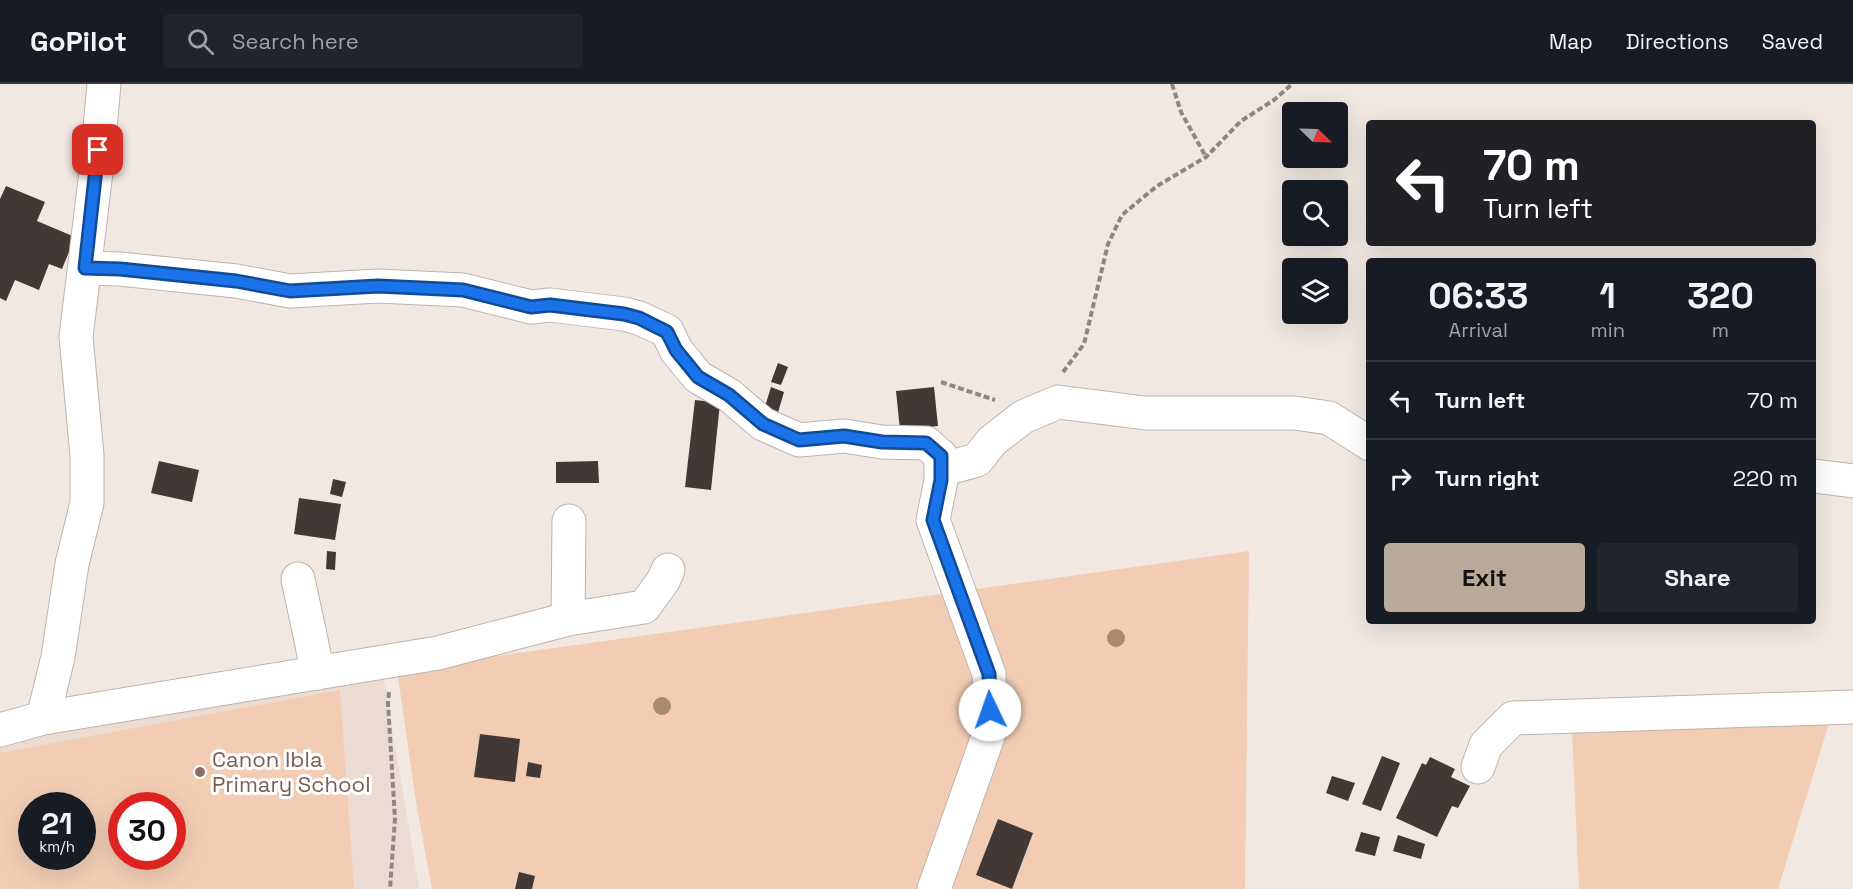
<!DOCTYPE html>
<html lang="en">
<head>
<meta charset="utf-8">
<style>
  :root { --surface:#171b24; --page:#20242c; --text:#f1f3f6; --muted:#9ea1a6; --line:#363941; --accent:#b8a999 }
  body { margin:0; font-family:"Space Grotesk",sans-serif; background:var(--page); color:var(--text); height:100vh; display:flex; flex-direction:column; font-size:22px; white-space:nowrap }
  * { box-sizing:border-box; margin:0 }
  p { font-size:20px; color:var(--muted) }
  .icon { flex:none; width:33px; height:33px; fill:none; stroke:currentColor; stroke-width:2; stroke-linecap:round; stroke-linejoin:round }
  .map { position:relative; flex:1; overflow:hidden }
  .side { position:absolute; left:1366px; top:174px; width:450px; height:366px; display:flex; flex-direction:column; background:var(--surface); border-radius:6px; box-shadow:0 6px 24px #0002 }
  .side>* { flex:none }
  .guide { position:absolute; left:1366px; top:36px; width:450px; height:126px; border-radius:6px; box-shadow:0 6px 24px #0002; background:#202124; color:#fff; overflow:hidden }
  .needle { width:39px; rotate:113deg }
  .buttons { position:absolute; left:1282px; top:18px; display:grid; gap:12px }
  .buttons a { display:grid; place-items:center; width:66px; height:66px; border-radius:6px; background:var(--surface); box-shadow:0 6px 24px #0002; font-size:30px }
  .speed { position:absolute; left:18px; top:708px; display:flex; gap:12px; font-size:30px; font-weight:700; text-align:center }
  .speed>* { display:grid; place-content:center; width:78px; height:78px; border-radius:50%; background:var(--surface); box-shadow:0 6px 24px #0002; line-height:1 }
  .speed small { font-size:15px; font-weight:400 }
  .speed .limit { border:9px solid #d22; background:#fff; color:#111 }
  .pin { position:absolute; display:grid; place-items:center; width:51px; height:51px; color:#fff; margin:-26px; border-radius:12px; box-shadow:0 3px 9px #0006 }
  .me { position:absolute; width:66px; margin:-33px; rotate:357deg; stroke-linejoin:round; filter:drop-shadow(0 0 4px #0008) }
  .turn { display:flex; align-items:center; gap:21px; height:126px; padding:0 18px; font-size:27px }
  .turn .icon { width:78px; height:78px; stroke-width:2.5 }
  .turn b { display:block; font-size:42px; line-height:51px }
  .eta { display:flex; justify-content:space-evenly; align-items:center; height:102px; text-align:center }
  .eta b { font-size:36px; font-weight:800; line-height:42px }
  .button { display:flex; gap:12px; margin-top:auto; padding:12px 18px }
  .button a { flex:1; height:69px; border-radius:6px; background:var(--accent); color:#111; font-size:24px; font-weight:800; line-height:69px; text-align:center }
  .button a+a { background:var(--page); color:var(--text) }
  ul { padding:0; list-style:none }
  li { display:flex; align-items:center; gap:18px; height:78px; padding:0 18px; border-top:2px solid var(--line) }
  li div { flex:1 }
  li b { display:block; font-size:22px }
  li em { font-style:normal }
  header { display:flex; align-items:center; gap:36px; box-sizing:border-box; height:84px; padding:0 30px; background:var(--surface); border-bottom:2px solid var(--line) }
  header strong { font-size:28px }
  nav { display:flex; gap:33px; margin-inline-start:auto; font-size:21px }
  .search { width:420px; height:54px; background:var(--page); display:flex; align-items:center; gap:15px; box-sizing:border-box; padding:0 21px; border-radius:6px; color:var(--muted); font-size:22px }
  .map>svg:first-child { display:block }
  .built { fill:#ebdbd1; fill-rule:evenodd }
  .green { fill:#f2cdb4; fill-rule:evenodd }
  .building { fill:#423936 }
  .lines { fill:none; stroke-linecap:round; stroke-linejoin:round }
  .minor-casing { stroke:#bcb4ae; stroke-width:35 }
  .path { stroke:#8d8783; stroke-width:4; stroke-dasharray:6 3; stroke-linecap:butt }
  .minor { stroke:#fff; stroke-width:33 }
  .tree { fill:#a98a71 }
  .route-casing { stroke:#114b97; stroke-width:15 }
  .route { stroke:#1a73e8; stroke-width:10 }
  .education-dot { fill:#8d6e63; stroke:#fff; stroke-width:2 }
  .labels { text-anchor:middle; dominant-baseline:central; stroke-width:6; stroke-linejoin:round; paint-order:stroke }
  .education-label { font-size:22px; fill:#785e54; stroke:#fff; text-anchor:start }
</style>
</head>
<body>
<header>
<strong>GoPilot</strong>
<div class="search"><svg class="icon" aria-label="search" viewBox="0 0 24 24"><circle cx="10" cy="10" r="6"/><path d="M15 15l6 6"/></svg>Search here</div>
<nav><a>Map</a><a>Directions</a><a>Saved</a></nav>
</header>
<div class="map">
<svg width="1853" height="805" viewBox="0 0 1853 805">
  <rect width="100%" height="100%" fill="#f1e8e2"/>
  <path class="built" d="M 382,585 L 419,805 L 0,805 L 0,655 ZM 32,722 L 82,722 L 82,772 L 32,772 ZM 122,722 L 172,722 L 172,772 L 122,772 Z"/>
  <g class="green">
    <path d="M 1249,467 L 1245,805 L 432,805 L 416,718 L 397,586 Z"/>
    <path d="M 340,606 L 354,805 L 0,805 L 0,669 ZM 32,722 L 82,722 L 82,772 L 32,772 ZM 122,722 L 172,722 L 172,772 L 122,772 Z"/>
    <path d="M 1833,626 L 1778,805 L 1579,805 L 1572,646 Z"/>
  </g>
  <g class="building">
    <path d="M 6,102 L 45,118 L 37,137 L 75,153 L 62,185 L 49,180 L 39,206 L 15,196 L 6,217 L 0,214 L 0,115 Z"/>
    <path d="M 778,279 L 788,283 L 781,301 L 771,298 Z"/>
    <path d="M 771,303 L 784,308 L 777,332 L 763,329 Z"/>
    <path d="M 934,303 L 938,342 L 900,346 L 896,307 Z"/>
    <path d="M 695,316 L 720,319 L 711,406 L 685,403 Z"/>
    <path d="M 159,377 L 199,386 L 192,418 L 151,409 Z"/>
    <path d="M 598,377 L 599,399 L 556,399 L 556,378 Z"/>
    <path d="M 333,395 L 346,398 L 342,413 L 330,410 Z"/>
    <path d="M 299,414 L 341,420 L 335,456 L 294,450 Z"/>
    <path d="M 327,467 L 336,468 L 335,486 L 326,485 Z"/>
    <path d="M 480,650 L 520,655 L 515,698 L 474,693 Z"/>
    <path d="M 1382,672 L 1400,679 L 1381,727 L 1362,720 Z"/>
    <path d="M 1430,673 L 1455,685 L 1451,693 L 1470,702 L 1458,724 L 1452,722 L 1437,753 L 1396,734 L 1422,679 L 1426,681 Z"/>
    <path d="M 528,678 L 542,681 L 540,694 L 526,692 Z"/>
    <path d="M 1332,692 L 1355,699 L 1348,717 L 1326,709 Z"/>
    <path d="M 998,735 L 1033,749 L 1012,805 L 976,791 Z"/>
    <path d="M 1361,748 L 1380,753 L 1375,772 L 1355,767 Z"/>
    <path d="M 1398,751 L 1425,760 L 1421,775 L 1393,767 Z"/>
    <path d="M 519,788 L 535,792 L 532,805 L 515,805 Z"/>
  </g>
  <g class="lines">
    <g class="minor-casing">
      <g id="minor">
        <path d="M 85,184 L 120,185 L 236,197 L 290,207 L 378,202 L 463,206 L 531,223 L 550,221 L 624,230 L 639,234 L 667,247 L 676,266 L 698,293 L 729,311 L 763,340 L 799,356 L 844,352 L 882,358 L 926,359 L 941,372 L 941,396 L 933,436 L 989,590 L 991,644 L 934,805"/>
        <path d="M 941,381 L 955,382 L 977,376 L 992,357 L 1023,333 L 1058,318 L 1145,329 L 1295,329 L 1329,334 L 1370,360"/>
        <path d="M 1814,392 L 1853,397"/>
        <path d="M 298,495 L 318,589"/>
        <path d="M 568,535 L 569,437"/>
        <path d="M 43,634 L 58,573 L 72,480 L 87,419 L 87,371 L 76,253 L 96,88 L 104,0"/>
        <path d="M 0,646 L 43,634 L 438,569 L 568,535 L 644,523 L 663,497 L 668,486"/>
        <path d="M 1478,683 L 1486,661 L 1513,634 L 1853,623"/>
      </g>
    </g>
    <g class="path">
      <path d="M 1172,0 L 1181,28 L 1206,73"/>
      <path d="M 1063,288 L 1084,260 L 1108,160 L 1122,131 L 1157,102 L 1206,73 L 1241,37 L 1274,16 L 1292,0"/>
      <path d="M 941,298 L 995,316"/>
      <path d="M 389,608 L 388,619 L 395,735 L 390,805"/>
    </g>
    <use href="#minor" class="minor"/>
  </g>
  <g class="tree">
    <circle cx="1116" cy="554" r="9"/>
    <circle cx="662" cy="622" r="9"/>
  </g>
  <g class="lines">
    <g class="route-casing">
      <path id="route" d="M 98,66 L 85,184 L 120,185 L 236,197 L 290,207 L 378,202 L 463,206 L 531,223 L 550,221 L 624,230 L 639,234 L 667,248 L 676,266 L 698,293 L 729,311 L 763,340 L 799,356 L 844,352 L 882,358 L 926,359 L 941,372 L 941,396 L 933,436 L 989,590 L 990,626"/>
    </g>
    <use href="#route" class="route"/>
  </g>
  <circle class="education-dot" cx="200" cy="688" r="6"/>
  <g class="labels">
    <g class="education-label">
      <text x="212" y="675">Canon Ibla<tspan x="212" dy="25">Primary School</tspan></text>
    </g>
  </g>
</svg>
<div class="buttons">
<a><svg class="needle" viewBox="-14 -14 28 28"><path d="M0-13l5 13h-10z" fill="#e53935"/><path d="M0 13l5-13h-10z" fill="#9ea1a6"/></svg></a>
<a><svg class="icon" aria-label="search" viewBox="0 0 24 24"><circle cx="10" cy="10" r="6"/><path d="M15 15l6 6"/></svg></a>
<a><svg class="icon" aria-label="layers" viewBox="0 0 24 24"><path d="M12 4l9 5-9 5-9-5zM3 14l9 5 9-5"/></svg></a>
</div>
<div class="speed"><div>21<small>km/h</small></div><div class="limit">30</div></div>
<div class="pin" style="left:98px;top:66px;background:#d93025"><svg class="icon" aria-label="arrive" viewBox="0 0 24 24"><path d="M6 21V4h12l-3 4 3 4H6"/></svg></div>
<svg class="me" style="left:990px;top:626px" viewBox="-20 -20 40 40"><circle r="19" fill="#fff"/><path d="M0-13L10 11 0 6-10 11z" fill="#1a73e8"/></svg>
<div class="guide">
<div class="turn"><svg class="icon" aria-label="left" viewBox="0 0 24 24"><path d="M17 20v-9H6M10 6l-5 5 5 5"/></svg><div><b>70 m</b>Turn left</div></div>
</div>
<section class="side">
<div class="eta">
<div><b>06:33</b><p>Arrival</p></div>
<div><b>1</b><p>min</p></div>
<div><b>320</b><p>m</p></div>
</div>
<ul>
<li><svg class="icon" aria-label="left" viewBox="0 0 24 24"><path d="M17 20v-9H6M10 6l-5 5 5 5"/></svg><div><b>Turn left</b></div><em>70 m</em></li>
<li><svg class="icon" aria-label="right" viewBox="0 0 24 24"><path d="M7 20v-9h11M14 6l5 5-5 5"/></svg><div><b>Turn right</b></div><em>220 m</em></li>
</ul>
<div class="button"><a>Exit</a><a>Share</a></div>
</section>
</div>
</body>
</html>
